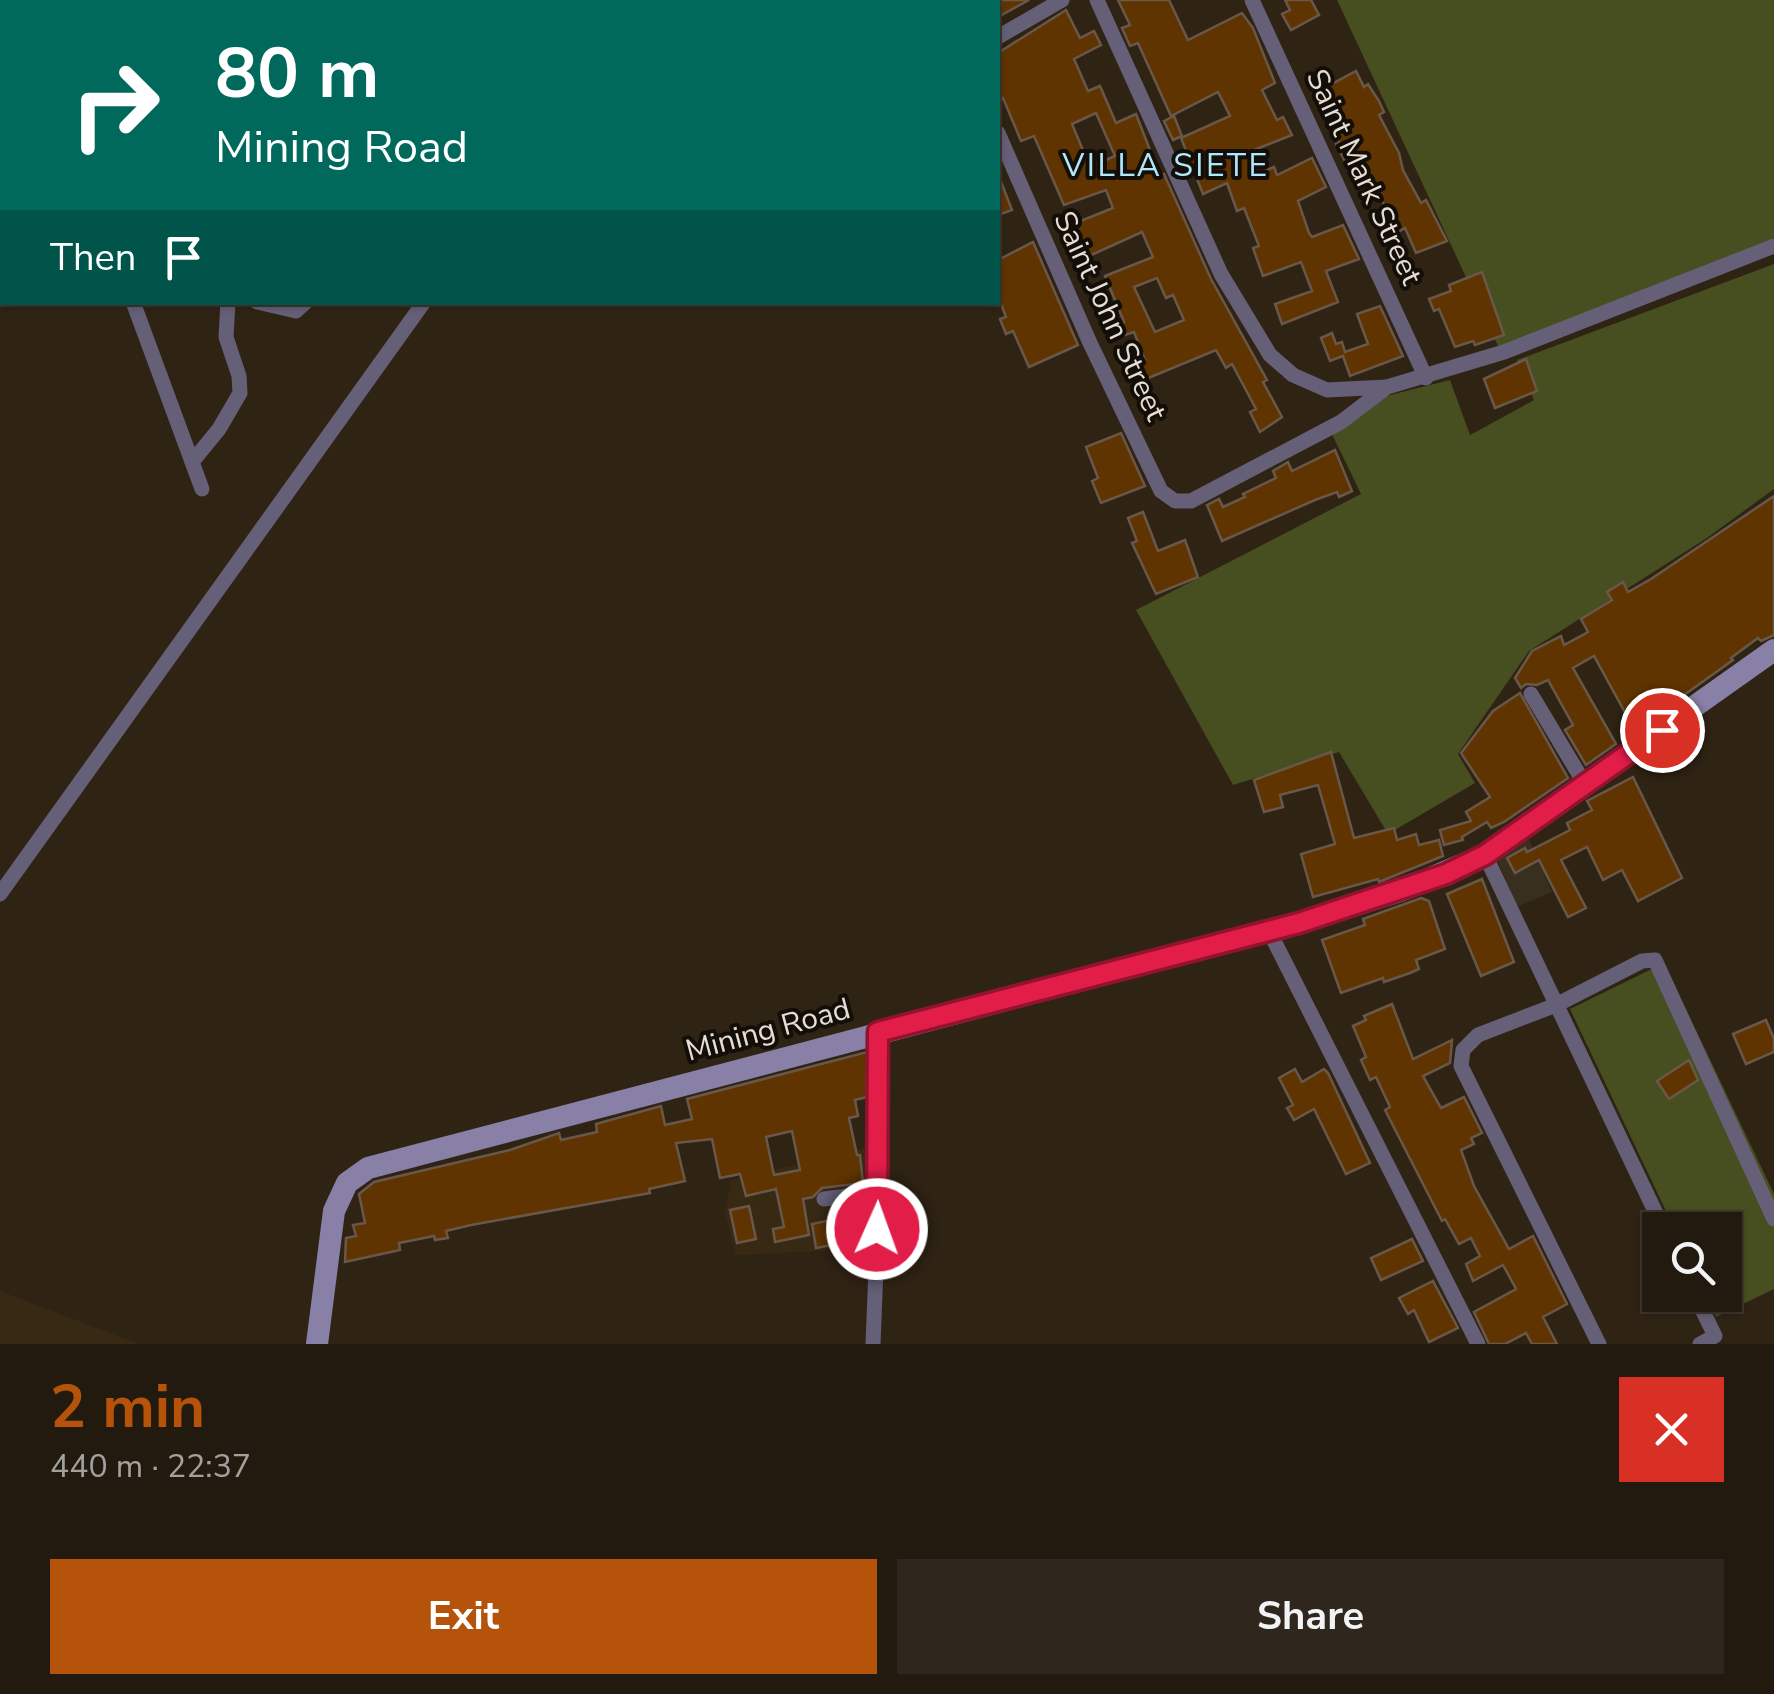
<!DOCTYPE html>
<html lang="en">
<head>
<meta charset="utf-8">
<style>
  :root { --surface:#231a0f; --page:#2f271d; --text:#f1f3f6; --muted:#a3a19e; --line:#40382f; --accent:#b45309 }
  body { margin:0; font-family:"Nunito Sans",sans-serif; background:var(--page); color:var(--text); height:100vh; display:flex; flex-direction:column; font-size:38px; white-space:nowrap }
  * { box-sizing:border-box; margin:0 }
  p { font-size:32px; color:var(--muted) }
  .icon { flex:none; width:55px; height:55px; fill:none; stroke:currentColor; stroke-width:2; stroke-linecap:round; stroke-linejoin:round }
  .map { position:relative; height:1344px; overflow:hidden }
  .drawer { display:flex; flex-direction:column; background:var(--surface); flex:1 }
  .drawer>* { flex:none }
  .top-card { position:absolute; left:0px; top:0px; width:1000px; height:305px; box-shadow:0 2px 8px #0004,0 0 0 2px var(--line); background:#00695c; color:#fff; overflow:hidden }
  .tools { position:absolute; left:1642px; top:1212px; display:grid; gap:20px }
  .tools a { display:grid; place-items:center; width:100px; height:100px; border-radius:0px; background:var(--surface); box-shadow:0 2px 8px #0004,0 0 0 2px var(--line); font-size:50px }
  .pin { position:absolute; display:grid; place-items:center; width:85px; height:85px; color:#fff; margin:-42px; border:5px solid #fff; border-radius:50%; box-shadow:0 2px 10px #0007 }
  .me { position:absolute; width:110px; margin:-55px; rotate:2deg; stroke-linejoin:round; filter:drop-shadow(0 0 8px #0008) }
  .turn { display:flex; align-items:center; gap:35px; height:210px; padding:0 50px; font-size:45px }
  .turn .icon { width:130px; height:130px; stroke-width:2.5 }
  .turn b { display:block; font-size:70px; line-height:85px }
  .then { display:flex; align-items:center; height:95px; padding:0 50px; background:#0003; gap:20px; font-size:38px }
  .round { display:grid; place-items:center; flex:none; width:105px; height:105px; border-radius:0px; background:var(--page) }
  .overview { display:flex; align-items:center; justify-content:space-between; height:170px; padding:0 50px }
  h1 { font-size:60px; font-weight:700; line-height:75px; color:var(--accent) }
  .cta { display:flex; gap:20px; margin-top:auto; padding:20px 50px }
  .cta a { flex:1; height:115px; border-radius:0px; background:var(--accent); color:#fff; font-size:40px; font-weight:700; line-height:115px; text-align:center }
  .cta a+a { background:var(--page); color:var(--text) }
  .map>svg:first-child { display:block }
  .commercial { fill:#392f1f }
  .built { fill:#382914 }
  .green { fill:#474e1f }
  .building { fill:#5f3400; stroke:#69584a; stroke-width:2.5; fill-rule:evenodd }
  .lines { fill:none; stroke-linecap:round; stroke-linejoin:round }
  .street { stroke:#656078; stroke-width:15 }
  .secondary { stroke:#8980a7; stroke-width:22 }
  .route-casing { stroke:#92132f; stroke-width:25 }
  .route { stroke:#e11d48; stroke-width:18 }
  .labels { text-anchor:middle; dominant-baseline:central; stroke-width:8; stroke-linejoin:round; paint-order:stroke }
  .street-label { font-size:30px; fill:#e6ded4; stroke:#130e07 }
  .neighbourhood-label { font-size:32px; letter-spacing:2.5px; fill:#b2e6fa; stroke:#130e07 }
</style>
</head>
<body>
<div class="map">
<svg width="1774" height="1344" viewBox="0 0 1774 1344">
  <rect width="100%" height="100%" fill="#2f2314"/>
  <path class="commercial" d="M 1528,837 L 1552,892 L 1517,907 L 1496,857 Z"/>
  <g class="built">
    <path d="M 875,1146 L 871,1242 L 822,1251 L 736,1255 L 725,1214 L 731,1180 Z"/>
    <path d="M 0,1291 L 139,1344 L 0,1344 Z"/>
  </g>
  <g class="green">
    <path d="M 1337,0 L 1774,0 L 1774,238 L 1499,348 Z"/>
    <path d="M 1774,264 L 1774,489 L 1707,538 L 1529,651 L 1458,754 L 1475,783 L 1388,834 L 1339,752 L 1233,785 L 1136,610 L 1361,494 L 1331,432 L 1386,396 L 1450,380 L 1470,435 L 1534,400 L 1517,360 Z"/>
    <path d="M 1664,963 L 1774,1194 L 1774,1289 L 1716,1317 L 1706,1295 L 1725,1295 L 1725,1230 L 1675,1230 L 1570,1009 Z"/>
  </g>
  <g class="building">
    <path d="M 998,0 L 1029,0 L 998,17 Z"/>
    <path d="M 1118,0 L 1169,0 L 1188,40 L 1242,13 L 1253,28 L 1275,83 L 1262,90 L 1277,120 L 1283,117 L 1292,135 L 1249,152 L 1259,173 L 1274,167 L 1277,175 L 1312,158 L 1326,187 L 1298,201 L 1309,233 L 1312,237 L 1343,225 L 1359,259 L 1326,271 L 1338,302 L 1282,324 L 1275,304 L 1312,291 L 1301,262 L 1263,276 L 1253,248 L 1259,246 L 1244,208 L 1237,211 L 1227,183 L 1203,194 L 1181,138 L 1230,116 L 1218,92 L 1171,116 L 1138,43 L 1130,46 L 1122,28 L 1130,25 Z"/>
    <path d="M 1285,0 L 1311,0 L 1319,15 L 1291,30 L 1282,14 L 1290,10 Z"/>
    <path d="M 1066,10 L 1080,38 L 1094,31 L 1101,45 L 1074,59 L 1088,91 L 1100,86 L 1116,123 L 1136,114 L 1160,176 L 1164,174 L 1211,279 L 1267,380 L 1263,382 L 1282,417 L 1260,432 L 1250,412 L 1256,409 L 1232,364 L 1226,368 L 1216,350 L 1141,381 L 1134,364 L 1145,360 L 1134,332 L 1122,336 L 1118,324 L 1124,322 L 1105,276 L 1153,257 L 1142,232 L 1087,257 L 1073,224 L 1113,208 L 1106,190 L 1064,205 L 1034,136 L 1021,141 L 1003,98 L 1000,99 L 998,92 L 998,53 ZM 1096,113 L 1115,156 L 1090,167 L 1072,124 ZM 1157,278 L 1166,298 L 1173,295 L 1184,320 L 1155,332 L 1134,287 Z"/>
    <path d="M 1356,71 L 1364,87 L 1368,84 L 1379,101 L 1384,112 L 1379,115 L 1399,153 L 1403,170 L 1421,203 L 1426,200 L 1447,241 L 1416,253 L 1405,228 L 1398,232 L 1374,185 L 1361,192 L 1336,144 L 1339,142 L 1322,109 L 1336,101 L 1328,86 Z"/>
    <path d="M 1174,116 L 1182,136 L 1173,140 L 1164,121 Z"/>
    <path d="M 998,174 L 1012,210 L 998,215 Z"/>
    <path d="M 1033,242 L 1078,345 L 1029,367 L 1013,331 L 1006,334 L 1000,319 L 1006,317 L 998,296 L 998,260 Z"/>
    <path d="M 1482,272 L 1504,335 L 1475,345 L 1473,341 L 1455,347 L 1439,309 L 1434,311 L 1429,299 L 1451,291 L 1449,285 Z"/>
    <path d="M 1380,306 L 1403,356 L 1350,376 L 1343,356 L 1330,361 L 1321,338 L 1332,333 L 1336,344 L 1342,342 L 1345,352 L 1368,344 L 1357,314 Z"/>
    <path d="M 1526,359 L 1537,391 L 1495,408 L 1484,379 Z"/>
    <path d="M 1121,433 L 1145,486 L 1101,503 L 1092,481 L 1098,478 L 1086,447 Z"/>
    <path d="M 1335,450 L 1352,491 L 1339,497 L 1337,492 L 1315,500 L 1222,541 L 1207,505 L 1219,499 L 1223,507 L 1245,497 L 1243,494 L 1276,478 L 1273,471 L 1288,462 L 1292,471 Z"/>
    <path d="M 1774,496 L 1774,635 L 1761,641 L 1758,638 L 1731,658 L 1733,660 L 1663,710 L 1633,727 L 1594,656 L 1573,668 L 1616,744 L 1586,765 L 1565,730 L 1573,725 L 1548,680 L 1537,685 L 1526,684 L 1521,688 L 1515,678 L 1532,651 L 1561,636 L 1564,645 L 1588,632 L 1581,619 L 1612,600 L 1607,592 L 1623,582 L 1628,592 L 1651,579 Z"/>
    <path d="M 1143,512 L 1158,551 L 1185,540 L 1198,577 L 1156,594 L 1132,543 L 1137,541 L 1128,518 Z"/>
    <path d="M 1520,693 L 1568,778 L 1504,822 L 1491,828 L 1487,822 L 1462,837 L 1463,840 L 1444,845 L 1440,830 L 1471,821 L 1466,812 L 1490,797 L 1461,753 L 1493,711 Z"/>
    <path d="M 1331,752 L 1354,838 L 1394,828 L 1397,840 L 1416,834 L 1419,845 L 1439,840 L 1443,856 L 1379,882 L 1378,879 L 1313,897 L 1301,854 L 1335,844 L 1318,785 L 1280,795 L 1283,807 L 1264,812 L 1254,780 Z"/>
    <path d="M 1633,777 L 1682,878 L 1638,901 L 1622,870 L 1603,880 L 1587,847 L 1561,860 L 1586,908 L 1568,917 L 1539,860 L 1515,873 L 1507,858 L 1525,848 L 1527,852 L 1570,830 L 1567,823 L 1592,810 L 1587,801 Z"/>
    <path d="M 1482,879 L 1514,962 L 1481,976 L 1447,894 Z"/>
    <path d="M 1421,898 L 1429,901 L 1445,949 L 1416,960 L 1419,969 L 1410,973 L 1384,982 L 1383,978 L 1341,993 L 1322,940 L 1365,925 L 1363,919 Z"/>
    <path d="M 1392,1004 L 1413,1059 L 1452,1040 L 1450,1063 L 1423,1076 L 1441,1108 L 1464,1097 L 1482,1133 L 1471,1138 L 1474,1144 L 1461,1150 L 1474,1186 L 1509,1249 L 1533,1236 L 1567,1304 L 1543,1317 L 1557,1344 L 1532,1344 L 1526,1333 L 1505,1344 L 1489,1344 L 1474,1312 L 1516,1289 L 1515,1287 L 1503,1265 L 1473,1281 L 1466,1264 L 1480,1256 L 1471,1238 L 1459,1244 L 1445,1219 L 1442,1221 L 1385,1110 L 1390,1107 L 1376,1077 L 1370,1080 L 1361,1060 L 1366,1057 L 1353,1026 L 1366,1020 L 1364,1016 Z"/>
    <path d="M 1766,1020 L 1774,1039 L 1774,1052 L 1746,1064 L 1733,1034 Z"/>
    <path d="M 867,1052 L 867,1097 L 855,1100 L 858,1116 L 849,1118 L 857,1155 L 860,1155 L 863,1183 L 822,1188 L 813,1197 L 803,1199 L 809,1235 L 775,1242 L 773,1229 L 784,1227 L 776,1189 L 746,1196 L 740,1174 L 720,1178 L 712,1139 L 676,1143 L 685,1181 L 649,1189 L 650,1193 L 471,1225 L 446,1231 L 448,1238 L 435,1240 L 434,1236 L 399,1243 L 400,1250 L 345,1262 L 346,1238 L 356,1236 L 353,1225 L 365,1223 L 359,1194 L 374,1182 L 510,1150 L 559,1133 L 561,1140 L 597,1132 L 596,1124 L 661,1106 L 665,1125 L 692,1119 L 687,1099 ZM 792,1131 L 800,1170 L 774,1175 L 766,1137 Z"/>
    <path d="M 1689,1060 L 1698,1080 L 1669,1099 L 1657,1081 Z"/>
    <path d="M 1295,1069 L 1302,1082 L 1324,1069 L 1328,1073 L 1370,1163 L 1346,1174 L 1314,1109 L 1294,1120 L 1287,1108 L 1293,1105 L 1279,1078 Z"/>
    <path d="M 749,1206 L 756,1239 L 737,1243 L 730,1210 Z"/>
    <path d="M 860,1214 L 864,1239 L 816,1248 L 812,1224 Z"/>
    <path d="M 1412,1239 L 1423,1261 L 1381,1280 L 1371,1258 Z"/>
    <path d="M 1433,1281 L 1458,1328 L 1429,1342 L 1414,1310 L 1408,1314 L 1399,1298 Z"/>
  </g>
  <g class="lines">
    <g class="street">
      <path d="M 116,0 L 123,2"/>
      <path d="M 393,0 L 394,2"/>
      <path d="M 1097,0 L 1221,274 L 1270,355 L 1293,375 L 1327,390 L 1387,387"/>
      <path d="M 1252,0 L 1426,378"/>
      <path d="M 166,2 L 169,0"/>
      <path d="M 307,2 L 310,0"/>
      <path d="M 550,2 L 552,0"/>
      <path d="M 638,2 L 640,0"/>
      <path d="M 998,37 L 1062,0"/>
      <path d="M 998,133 L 1090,343 L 1161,491 L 1175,501 L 1191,501 L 1341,422 L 1387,387 L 1504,352 L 1774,246"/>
      <path d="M 133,302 L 202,489"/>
      <path d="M 257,302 L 296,311 L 306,302"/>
      <path d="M 192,462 L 219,429 L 240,393 L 239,376 L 226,337 L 228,302"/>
      <path d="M 1531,694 L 1586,786"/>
      <path d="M 1485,855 L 1664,1230"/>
      <path d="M 0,894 L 424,302"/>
      <path d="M 1269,931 L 1478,1344"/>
      <path d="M 824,1199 L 879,1192"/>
      <path d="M 1695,1295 L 1715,1336 L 1700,1344"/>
      <path d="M 873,1344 L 879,1192 L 878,1032"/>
      <path d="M 1599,1344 L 1461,1066 L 1463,1050 L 1478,1035 L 1556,1005 L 1642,961 L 1655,960 L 1774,1219"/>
    </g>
    <path class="secondary" d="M 317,1344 L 334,1211 L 347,1183 L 368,1168 L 1299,923 L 1400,891 L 1485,855 L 1774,650"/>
  </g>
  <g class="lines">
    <g class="route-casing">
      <path id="route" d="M 877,1229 L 878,1032 L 1299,923 L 1446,874 L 1485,855 L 1662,730"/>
    </g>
    <use href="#route" class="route"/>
  </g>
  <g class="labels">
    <g class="street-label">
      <text transform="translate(1364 177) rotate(65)">Saint Mark Street</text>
      <text transform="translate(1110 316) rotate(65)">Saint John Street</text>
      <text transform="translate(768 1030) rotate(-15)">Mining Road</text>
    </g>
    <g class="neighbourhood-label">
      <text x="1166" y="165">VILLA SIETE</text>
    </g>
  </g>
</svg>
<div class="tools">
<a><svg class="icon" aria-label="search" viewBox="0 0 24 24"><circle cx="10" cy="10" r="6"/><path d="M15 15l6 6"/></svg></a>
</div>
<div class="pin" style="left:1662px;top:730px;background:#d93025"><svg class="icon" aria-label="arrive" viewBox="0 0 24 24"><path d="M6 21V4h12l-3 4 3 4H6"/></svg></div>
<svg class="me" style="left:877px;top:1229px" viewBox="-20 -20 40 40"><circle r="17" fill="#e11d48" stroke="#fff" stroke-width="3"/><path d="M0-11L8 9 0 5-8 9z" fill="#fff"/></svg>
<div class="top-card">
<div class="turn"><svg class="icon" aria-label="right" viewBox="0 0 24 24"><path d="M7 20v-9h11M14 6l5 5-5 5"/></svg><div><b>80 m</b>Mining Road</div></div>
<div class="then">Then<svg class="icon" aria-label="arrive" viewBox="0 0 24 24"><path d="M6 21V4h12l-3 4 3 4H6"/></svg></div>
</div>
</div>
<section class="drawer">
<div class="overview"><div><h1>2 min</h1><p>440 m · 22:37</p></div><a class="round" style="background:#d93025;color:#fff"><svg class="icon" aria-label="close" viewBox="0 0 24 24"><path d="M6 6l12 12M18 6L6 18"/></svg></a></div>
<div class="cta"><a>Exit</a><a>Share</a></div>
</section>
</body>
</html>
